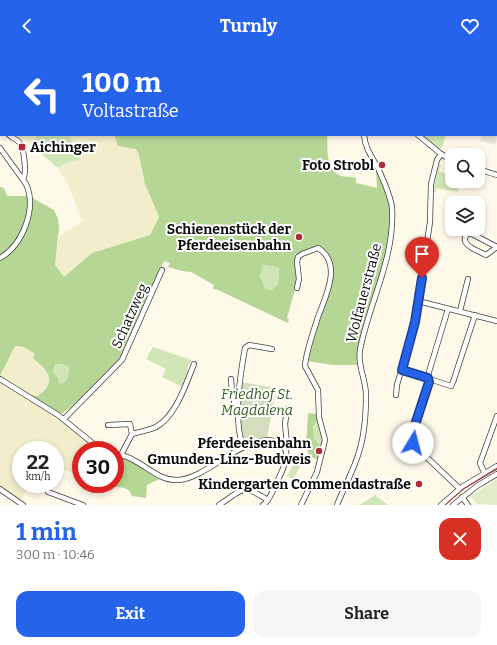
<!DOCTYPE html>
<html lang="en">
<head>
<meta charset="utf-8">
<style>
  :root { --surface:#fff; --page:#f6f6f6; --text:#222; --muted:#767676; --accent:#2563eb }
  body { margin:0; font-family:Bitter,serif; background:var(--page); color:var(--text); height:100vh; display:flex; flex-direction:column; font-size:15px; white-space:nowrap }
  * { box-sizing:border-box; margin:0 }
  p { font-size:13px; color:var(--muted) }
  .icon { flex:none; width:22px; height:22px; fill:none; stroke:currentColor; stroke-width:2; stroke-linecap:round; stroke-linejoin:round }
  .map { position:relative; height:453px; overflow:hidden }
  .drawer { display:flex; flex-direction:column; background:var(--surface); flex:1 }
  .drawer>* { flex:none }
  .hud { position:absolute; left:0px; top:0px; width:497px; height:84px; box-shadow:0 2px 6px #0003; background:#2563eb; color:#fff; overflow:hidden }
  .buttons { position:absolute; left:445px; top:96px; display:grid; gap:8px }
  .buttons a { display:grid; place-items:center; width:40px; height:40px; border-radius:8px; background:var(--surface); box-shadow:0 2px 6px #0003; font-size:20px }
  .speed { position:absolute; left:12px; top:389px; display:flex; gap:8px; font-size:20px; font-weight:700; text-align:center }
  .speed>* { display:grid; place-content:center; width:52px; height:52px; border-radius:50%; background:var(--surface); box-shadow:0 2px 6px #0003; line-height:1 }
  .speed small { font-size:10px; font-weight:400 }
  .speed .limit { border:6px solid #d22; background:#fff; color:#111 }
  .pin { position:absolute; display:grid; place-items:center; width:34px; height:34px; color:#fff; margin:-41px -17px; border-radius:50% 50% 50% 0; rotate:-45deg; box-shadow:0 0 4px #0007 }
  .pin .icon { rotate:45deg }
  .me { position:absolute; width:44px; margin:-22px; rotate:8deg; stroke-linejoin:round; filter:drop-shadow(0 0 3px #0008) }
  .turn { display:flex; align-items:center; gap:14px; height:84px; padding:0 16px; font-size:18px }
  .turn .icon { width:52px; height:52px; stroke-width:2.5 }
  .turn b { display:block; font-size:28px; line-height:34px }
  .round { display:grid; place-items:center; flex:none; width:42px; height:42px; border-radius:12px; background:var(--page) }
  .head { display:flex; align-items:center; justify-content:space-between; height:68px; padding:0 16px }
  h1 { font-size:24px; font-weight:700; line-height:30px; color:var(--accent) }
  .action { display:flex; gap:8px; margin-top:auto; padding:8px 16px }
  .action a { flex:1; height:46px; border-radius:12px; background:var(--accent); color:#fff; font-size:16px; font-weight:700; line-height:46px; text-align:center }
  .action a+a { background:var(--page); color:var(--text) }
  header { display:flex; justify-content:space-between; align-items:center; height:52px; padding:0 16px; background:var(--accent); color:#fff; font-size:18px; font-weight:700 }
  .map>svg:first-child { display:block }
  .farmland { fill:#f2edcb }
  .green { fill:#d1e6b6 }
  .forest { fill:#b6d696; fill-rule:evenodd }
  .cemetery { fill:#d4ddbd }
  .pitch { fill:#e2edc7 }
  .plaza { fill:#ece7da }
  .lines { fill:none; stroke-linecap:round; stroke-linejoin:round }
  .stream { stroke:#3c95c6; stroke-width:1 }
  .minor-casing { stroke:#3e3e3e; stroke-width:6 }
  .minor { stroke:#fff; stroke-width:4.5 }
  .tram { stroke:#b32a37; stroke-width:1 }
  .route-casing { stroke:#184099; stroke-width:10 }
  .route { stroke:#2563eb; stroke-width:7 }
  .poi-dot { fill:#b32a37; stroke:#fff; stroke-width:1.5 }
  .labels { text-anchor:middle; dominant-baseline:central; stroke-width:4; stroke-linejoin:round; paint-order:stroke }
  .poi-label { font-size:14px; font-weight:bold; fill:#0b0b0b; stroke:#fff; text-anchor:end }
  .street-label { font-size:14px; fill:#0b0b0b; stroke:#fff }
  .park-label { font-size:14px; font-style:italic; fill:#2f5e1f; stroke:#fff }
</style>
</head>
<body>
<header><svg class="icon" aria-label="back" viewBox="0 0 24 24"><path d="M15 5l-7 7 7 7"/></svg>Turnly<svg class="icon" aria-label="heart" viewBox="0 0 24 24"><path d="M12 20l-8-8c-3-5 5-10 8-4 3-6 11-1 8 4z"/></svg></header>
<div class="map">
<svg width="497" height="453" viewBox="0 0 497 453">
  <rect width="100%" height="100%" fill="#fef9e9"/>
  <g class="farmland">
    <path d="M 10,83 L 36,83 L 33,95 L 25,88 L 17,87 Z"/>
    <path d="M 69,83 L 114,83 L 115,88 L 123,96 L 130,95 L 136,97 L 139,103 L 145,132 L 159,165 L 150,183 L 92,201 L 64,225 L 55,213 L 59,185 L 82,169 L 68,132 L 58,116 L 68,110 L 79,107 Z"/>
    <path d="M 15,294 L 24,295 L 35,302 L 33,306 L 49,323 L 50,328 L 48,333 L 38,344 L 30,343 L 0,325 Z"/>
    <path d="M 0,329 L 59,366 L 100,398 L 81,398 L 81,423 L 55,415 L 55,398 L 21,398 L 21,432 L 30,432 L 20,450 L 0,436 Z"/>
  </g>
  <g class="green">
    <path d="M 371,0 L 478,0 L 371,1 Z"/>
    <path d="M 36,83 L 69,83 L 80,108 L 68,110 L 58,116 L 33,95 Z"/>
    <path d="M 421,83 L 446,83 L 442,96 L 439,97 Z"/>
    <path d="M 439,113 L 441,113 L 439,119 L 446,122 L 448,127 L 445,130 L 450,134 L 457,135 L 459,140 L 435,136 L 436,140 L 433,140 Z"/>
    <path d="M 263,213 L 277,215 L 279,217 L 278,232 L 272,238 L 268,238 L 265,236 L 260,224 Z"/>
    <path d="M 153,295 L 191,308 L 187,317 L 189,320 L 183,335 L 162,325 L 166,317 L 146,307 Z"/>
    <path d="M 58,312 L 69,314 L 71,316 L 67,327 L 62,332 L 58,330 L 58,326 L 53,318 L 55,314 Z"/>
    <path d="M 318,368 C 323,380 323,390 321,402 C 319,387 306,384 318,368 Z"/>
    <path d="M 295,410 L 301,413 L 293,427 L 287,424 Z"/>
    <path d="M 375,443 L 388,453 L 359,453 Z"/>
  </g>
  <g class="forest">
    <path d="M 87,0 L 346,0 L 346,1 L 86,1 Z"/>
    <path d="M 114,83 L 327,83 C 328,97 325,117 341,124 C 344,125 351,124 356,126 L 356,131 L 377,136 L 376,117 L 390,149 L 390,168 L 389,191 L 358,313 L 333,313 L 307,309 L 332,217 L 322,198 L 295,202 L 298,227 L 287,266 L 289,267 L 288,271 L 218,238 L 213,237 L 214,233 L 191,220 L 182,219 L 168,215 L 170,211 L 164,209 L 123,302 L 117,311 L 74,353 L 63,361 L 56,360 L 30,343 L 38,344 C 59,328 47,319 33,306 L 35,302 L 24,295 L 15,294 L 0,324 L 0,135 L 4,136 L 7,144 L 29,144 L 54,158 L 58,167 L 59,176 L 55,213 L 64,225 L 92,201 L 150,183 L 159,165 L 145,132 L 139,103 L 136,97 L 118,94 ZM 263,213 L 277,215 L 279,217 L 278,232 L 272,238 L 269,238 L 265,236 L 260,224 ZM 61,312 L 70,315 L 67,327 L 62,332 L 58,330 L 58,326 L 53,319 L 55,313 Z"/>
    <path d="M 308,361 L 318,362 L 318,368 L 313,375 L 314,386 L 320,394 L 321,402 L 319,408 L 309,404 L 306,395 Z"/>
    <path d="M 122,406 L 133,410 L 159,427 L 147,433 L 146,446 L 132,444 C 129,435 122,435 114,435 L 116,423 Z"/>
  </g>
  <path class="cemetery" d="M 241,330 L 276,336 L 267,386 L 246,390 L 243,388 L 240,361 Z"/>
  <path class="pitch" d="M 497,427 L 497,453 L 476,452 L 471,444 Z"/>
  <path class="plaza" d="M 482,83 L 497,83 L 496,93 L 480,89 Z"/>
  <g class="lines">
    <path class="stream" d="M 100,1 L 101,0"/>
    <g class="minor-casing">
      <g id="minor">
        <path d="M 369,1 L 369,0"/>
        <path d="M 0,40 L 1,43"/>
        <path d="M 0,56 L 1,54"/>
        <path d="M 0,75 L 1,76"/>
        <path d="M 9,83 C 12,86 16,87 19,90 C 24,94 27,122 23,127"/>
        <path d="M 418,83 L 441,102 L 452,108"/>
        <path d="M 0,96 L 26,132 C 37,156 23,193 0,206"/>
        <path d="M 478,117 L 497,123"/>
        <path d="M 497,195 L 472,182 L 467,182 C 458,193 479,199 486,203 L 497,195"/>
        <path d="M 297,236 L 299,227 L 297,210 L 298,205 L 302,202 L 318,196 C 344,212 324,247 317,268 C 313,281 306,300 305,314 L 318,338 L 319,365 L 325,388 L 317,420 L 301,453"/>
        <path d="M 418,249 L 497,269"/>
        <path d="M 448,257 L 428,323 L 429,330 L 412,386 L 413,391 L 418,397 L 459,436"/>
        <path d="M 460,259 L 468,227"/>
        <path d="M 402,318 L 451,334 L 453,330 L 475,263"/>
        <path d="M 0,327 L 58,363 L 95,393 L 103,398"/>
        <path d="M 231,327 L 232,341 L 236,357 L 238,358"/>
        <path d="M 396,343 L 397,333 L 415,270 L 430,170 L 431,132 L 437,108 L 441,102"/>
        <path d="M 64,367 L 122,308 L 162,218"/>
        <path d="M 108,373 L 130,372 L 132,382 L 121,403"/>
        <path d="M 132,382 C 140,380 149,378 156,375 C 176,364 186,332 194,312"/>
        <path d="M 243,395 C 233,367 240,324 245,296 L 249,293 L 272,297"/>
        <path d="M 284,396 L 287,392 L 285,372 L 287,357"/>
        <path d="M 115,402 C 122,403 129,405 135,409 C 149,416 160,428 176,428 C 201,428 229,398 256,390 C 262,389 268,387 274,389 C 296,394 283,417 277,430 C 273,438 270,448 263,453"/>
        <path d="M 484,420 L 480,411 L 497,364"/>
        <path d="M 0,437 L 23,453"/>
        <path d="M 48,440 L 83,453"/>
        <path d="M 462,445 L 468,453"/>
        <path d="M 219,453 C 244,437 241,431 268,448"/>
        <path d="M 337,453 C 344,435 354,418 359,400 C 365,381 366,362 366,343 C 366,327 357,313 360,298 C 369,250 395,207 392,156 C 391,144 383,128 378,116 C 372,105 365,96 364,83"/>
        <path d="M 441,453 L 462,435 L 497,414"/>
        <path d="M 453,453 L 477,434 L 497,422"/>
      </g>
    </g>
    <use href="#minor" class="minor"/>
    <path class="tram" d="M 445,453 L 463,437 L 497,416"/>
  </g>
  <g class="lines">
    <g class="route-casing">
      <path id="route" d="M 413,391 L 412,386 L 412,382 L 429,330 L 428,326 L 402,318 L 415,270 L 422,226"/>
    </g>
    <use href="#route" class="route"/>
  </g>
  <g class="poi-dot">
    <rect x="18" y="91" width="8" height="8" rx="2"/>
    <circle cx="382" cy="113" r="4"/>
    <circle cx="299" cy="185" r="4"/>
    <circle cx="319" cy="399" r="4"/>
    <circle cx="419" cy="432" r="4"/>
  </g>
  <g class="labels">
    <g class="poi-label">
      <text x="30" y="95" text-anchor="start">Aichinger</text>
      <text x="374" y="113">Foto Strobl</text>
      <text x="291" y="177">Schienenstück der<tspan x="291" dy="16">Pferdeeisenbahn</tspan></text>
      <text x="311" y="391">Pferdeeisenbahn<tspan x="311" dy="16">Gmunden-Linz-Budweis</tspan></text>
      <text x="411" y="432">Kindergarten Commendastraße</text>
    </g>
    <g class="street-label">
      <text transform="translate(364 241) rotate(-75)">Wolfauerstraße</text>
      <text transform="translate(130 264) rotate(-66)">Schatzweg</text>
    </g>
    <g class="park-label">
      <text x="257" y="342">Friedhof St.<tspan x="257" dy="16">Magdalena</tspan></text>
    </g>
  </g>
</svg>
<div class="buttons">
<a><svg class="icon" aria-label="search" viewBox="0 0 24 24"><circle cx="10" cy="10" r="6"/><path d="M15 15l6 6"/></svg></a>
<a><svg class="icon" aria-label="layers" viewBox="0 0 24 24"><path d="M12 4l9 5-9 5-9-5zM3 14l9 5 9-5"/></svg></a>
</div>
<div class="speed"><div>22<small>km/h</small></div><div class="limit">30</div></div>
<div class="pin" style="left:422px;top:226px;background:#d93025"><svg class="icon" aria-label="arrive" viewBox="0 0 24 24"><path d="M6 21V4h12l-3 4 3 4H6"/></svg></div>
<svg class="me" style="left:413px;top:391px" viewBox="-20 -20 40 40"><circle r="19" fill="#fff"/><path d="M0-13L10 11 0 6-10 11z" fill="#2563eb"/></svg>
<div class="hud">
<div class="turn"><svg class="icon" aria-label="left" viewBox="0 0 24 24"><path d="M17 20v-9H6M10 6l-5 5 5 5"/></svg><div><b>100 m</b>Voltastraße</div></div>
</div>
</div>
<section class="drawer">
<div class="head"><div><h1>1 min</h1><p>300 m · 10:46</p></div><a class="round" style="background:#d93025;color:#fff"><svg class="icon" aria-label="close" viewBox="0 0 24 24"><path d="M6 6l12 12M18 6L6 18"/></svg></a></div>
<div class="action"><a>Exit</a><a>Share</a></div>
</section>
</body>
</html>
